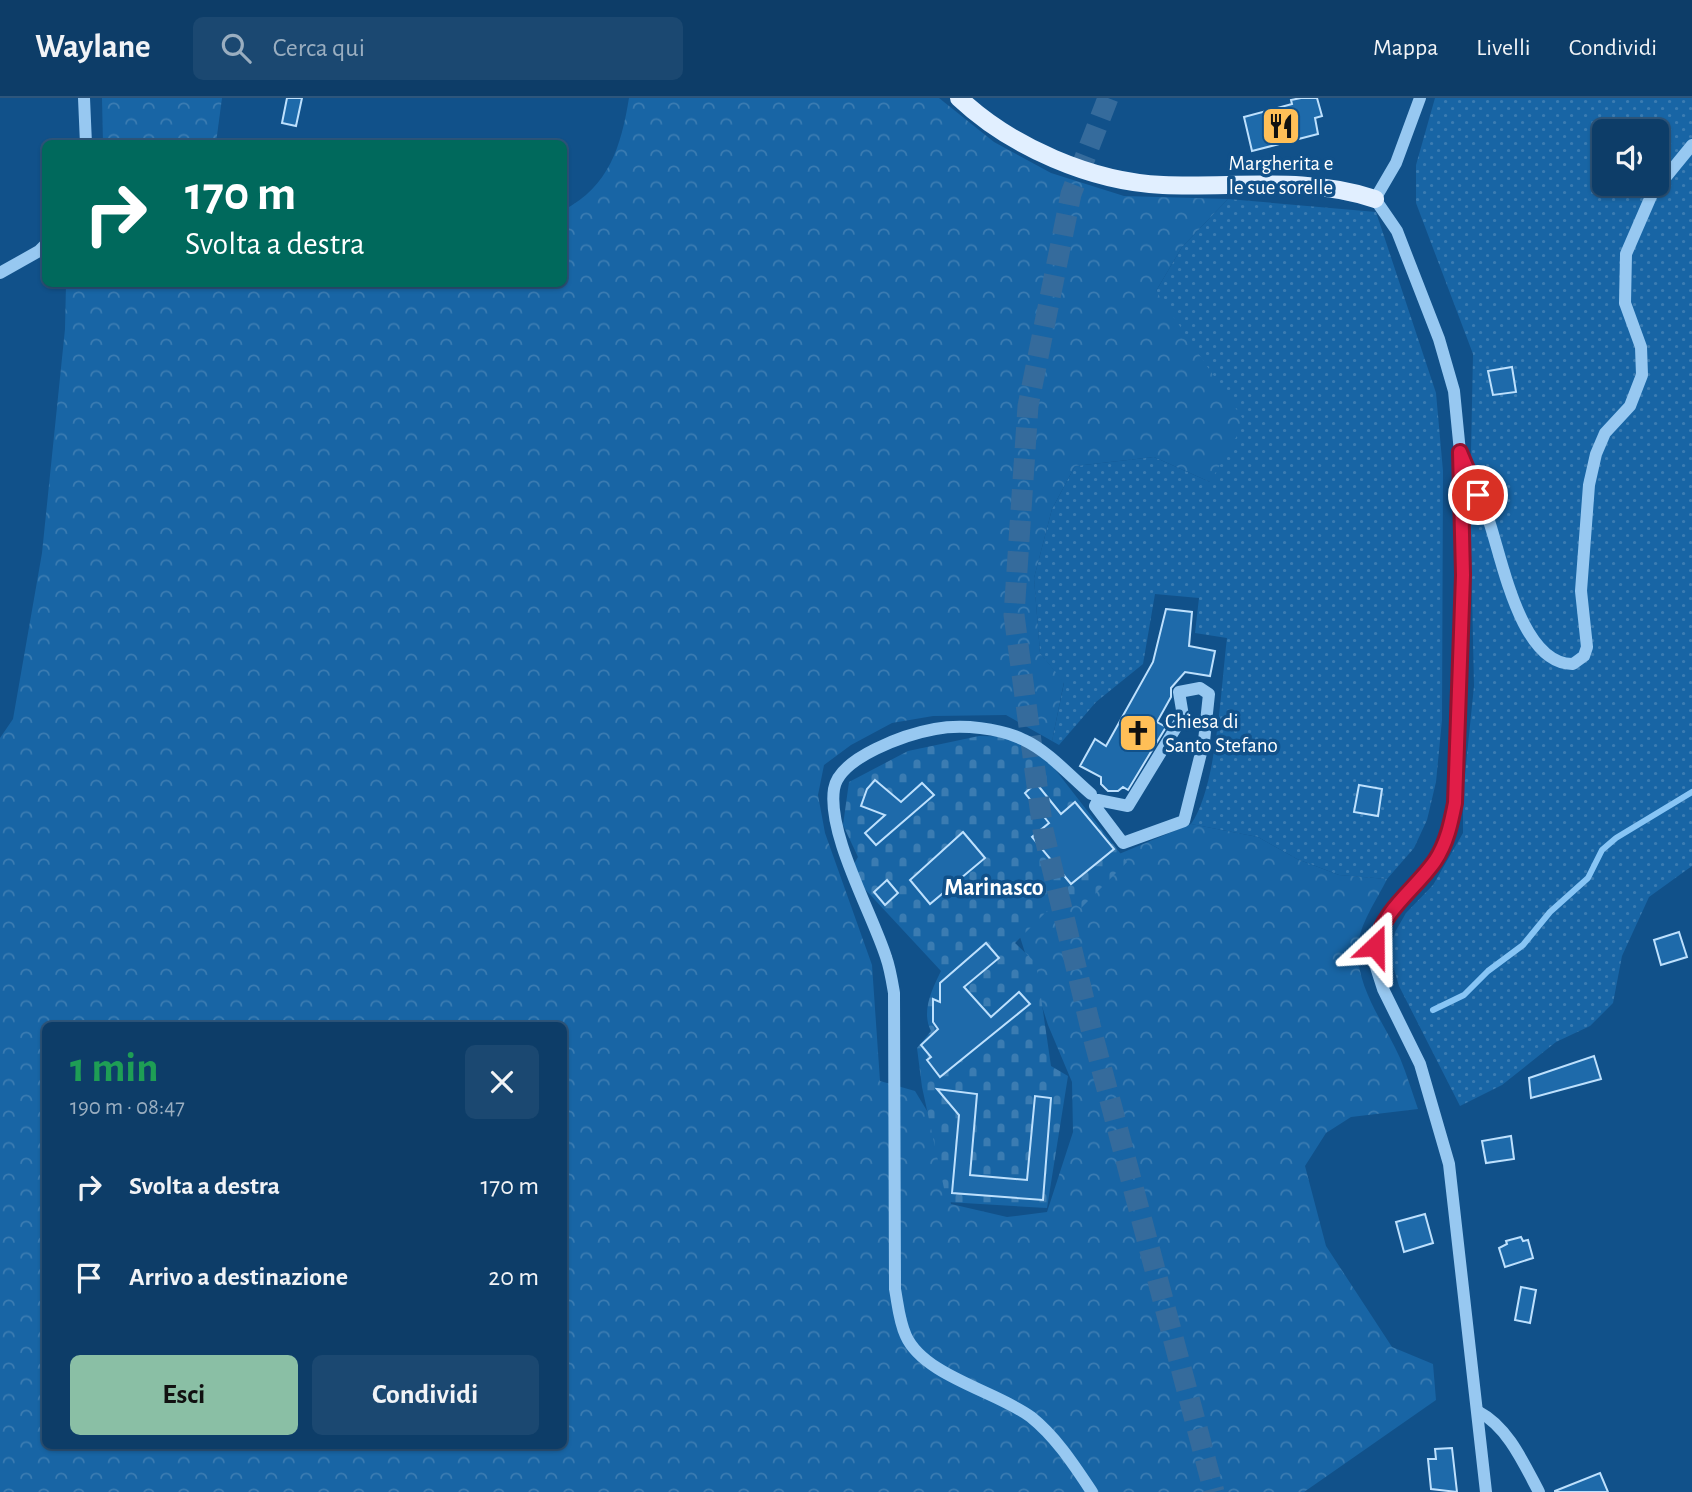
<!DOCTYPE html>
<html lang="it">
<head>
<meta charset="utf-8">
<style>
  :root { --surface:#0d3d68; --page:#1b4871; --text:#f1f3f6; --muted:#9aaec0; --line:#2d567c; --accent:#8abfa5 }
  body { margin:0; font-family:"Alegreya Sans",sans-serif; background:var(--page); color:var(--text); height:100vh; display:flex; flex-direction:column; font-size:26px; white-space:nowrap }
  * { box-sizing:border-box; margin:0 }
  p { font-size:23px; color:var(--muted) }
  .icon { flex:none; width:38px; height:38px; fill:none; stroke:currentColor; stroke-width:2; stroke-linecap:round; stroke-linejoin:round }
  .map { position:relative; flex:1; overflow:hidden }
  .panel { position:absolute; left:42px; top:924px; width:525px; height:427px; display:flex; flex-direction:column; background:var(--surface); border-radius:10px; box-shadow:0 2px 5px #0004,0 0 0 2px var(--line) }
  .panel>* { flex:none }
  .top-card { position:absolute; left:42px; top:42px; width:525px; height:147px; border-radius:10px; box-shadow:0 2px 5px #0004,0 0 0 2px var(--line); background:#00695c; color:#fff; overflow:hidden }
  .buttons { position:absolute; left:1592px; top:21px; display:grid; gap:14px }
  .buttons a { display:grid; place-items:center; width:77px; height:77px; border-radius:10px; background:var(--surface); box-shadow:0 2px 5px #0004,0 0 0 2px var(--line); font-size:35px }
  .pin { position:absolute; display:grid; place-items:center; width:60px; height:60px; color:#fff; margin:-30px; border:4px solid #fff; border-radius:50%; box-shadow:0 2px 7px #0007 }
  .me { position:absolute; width:77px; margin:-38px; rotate:23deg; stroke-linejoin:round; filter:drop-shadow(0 0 5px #0008) }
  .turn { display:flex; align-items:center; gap:24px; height:147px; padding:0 28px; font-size:32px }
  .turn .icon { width:91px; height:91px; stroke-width:2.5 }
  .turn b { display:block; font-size:49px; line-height:60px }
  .round { display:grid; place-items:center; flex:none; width:74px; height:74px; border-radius:10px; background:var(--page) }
  .head { display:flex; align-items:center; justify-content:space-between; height:119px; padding:0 28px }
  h1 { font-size:42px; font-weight:600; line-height:52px; color:#1e9e55 }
  .cta { display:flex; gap:14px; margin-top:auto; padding:14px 28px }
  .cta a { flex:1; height:80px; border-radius:10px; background:var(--accent); color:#111; font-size:28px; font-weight:600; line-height:80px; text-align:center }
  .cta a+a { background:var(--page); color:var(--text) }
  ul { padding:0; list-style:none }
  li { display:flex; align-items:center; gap:21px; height:91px; padding:0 28px }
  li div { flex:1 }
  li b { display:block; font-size:26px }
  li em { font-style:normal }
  header { display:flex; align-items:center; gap:42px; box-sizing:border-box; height:98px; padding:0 35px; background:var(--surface); border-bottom:2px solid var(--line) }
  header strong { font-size:33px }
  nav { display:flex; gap:38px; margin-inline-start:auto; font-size:24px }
  .search { width:490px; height:63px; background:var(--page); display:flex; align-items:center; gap:18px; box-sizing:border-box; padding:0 24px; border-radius:10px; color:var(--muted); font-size:26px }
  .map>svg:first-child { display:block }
  .grass { fill:url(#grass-dots); fill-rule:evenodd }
  .forest { fill:url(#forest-crowns); fill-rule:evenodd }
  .cemetery { fill:url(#cemetery-stones) }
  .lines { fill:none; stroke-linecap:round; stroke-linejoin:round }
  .stream { stroke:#88c5f5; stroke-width:6 }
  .building { fill:#1e6aaa; stroke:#bde0fd; stroke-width:2 }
  .highway-tunnel { stroke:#356b9c; stroke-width:21; stroke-dasharray:21 10; stroke-linecap:butt }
  .minor { stroke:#97c8f1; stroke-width:12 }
  .major { stroke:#e1efff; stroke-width:18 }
  .route-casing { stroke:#92132f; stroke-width:18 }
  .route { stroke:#e11d48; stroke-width:12 }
  .labels { text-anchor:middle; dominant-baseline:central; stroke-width:7; stroke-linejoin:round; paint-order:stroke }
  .poi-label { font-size:21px; fill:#fff; stroke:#11518a }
  .quarter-label { font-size:24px; font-weight:bold; fill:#fff; stroke:#11518a }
</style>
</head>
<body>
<header>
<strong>Waylane</strong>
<div class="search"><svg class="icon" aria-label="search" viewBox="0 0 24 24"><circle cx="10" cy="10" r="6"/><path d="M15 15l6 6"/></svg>Cerca qui</div>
<nav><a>Mappa</a><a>Livelli</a><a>Condividi</a></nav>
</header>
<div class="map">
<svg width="1692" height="1394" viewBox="0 0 1692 1394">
  <defs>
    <pattern id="grass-dots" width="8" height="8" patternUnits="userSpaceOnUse" patternTransform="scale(1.75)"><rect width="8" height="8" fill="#1865a5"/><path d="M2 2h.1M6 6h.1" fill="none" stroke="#3b7cb2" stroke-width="1.8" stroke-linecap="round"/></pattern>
    <pattern id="forest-crowns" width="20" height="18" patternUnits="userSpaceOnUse" patternTransform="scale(1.75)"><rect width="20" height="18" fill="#1865a5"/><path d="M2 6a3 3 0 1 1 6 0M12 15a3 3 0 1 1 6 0" fill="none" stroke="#3b7cb2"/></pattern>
    <pattern id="cemetery-stones" width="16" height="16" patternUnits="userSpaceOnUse" patternTransform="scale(1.75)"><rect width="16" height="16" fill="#1865a5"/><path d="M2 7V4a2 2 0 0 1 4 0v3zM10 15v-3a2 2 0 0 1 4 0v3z" fill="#3b7cb2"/></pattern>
  </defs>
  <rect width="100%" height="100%" fill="#11518a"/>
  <g class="grass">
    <path d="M 1435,0 L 1692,0 L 1692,768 L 1649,799 L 1622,858 L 1613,905 L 1590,928 L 1556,944 L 1502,987 L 1460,1008 L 1399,888 L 1389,854 L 1395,834 L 1406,815 L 1433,787 L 1463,735 L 1463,696 L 1474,588 L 1470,403 L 1473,256 L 1416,105 L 1416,67 ZM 1605,33 L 1657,33 L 1657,86 L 1605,86 Z"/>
    <path d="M 1228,101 L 1376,114 L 1436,295 L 1443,373 L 1442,622 L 1436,684 L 1427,722 L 1414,750 L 1387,781 L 1339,777 L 1297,761 L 1258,739 L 1191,726 C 1217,690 1221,588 1227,540 L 1195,535 L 1199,500 L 1155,496 L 1143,566 L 1096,604 L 1059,647 L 1052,643 L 1064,585 L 1040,555 L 1034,480 L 1052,411 L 1075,368 L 1154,359 L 1210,384 L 1156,193 L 1182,149 Z"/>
  </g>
  <g class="forest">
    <path d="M 102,0 L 222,0 L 216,45 L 103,45 Z"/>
    <path d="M 629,0 L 939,0 L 994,44 L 1051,75 L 1124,98 L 1228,101 L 1182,149 L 1156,193 L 1245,324 L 1210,384 L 1154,359 L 1075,368 L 1052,411 L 1034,480 L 1040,555 L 1064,584 L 1052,643 L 1006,617 L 933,618 L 892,625 L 851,647 L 824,667 L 818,697 L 825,735 L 872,867 L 880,983 L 915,993 L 935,1026 L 951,1106 L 1007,1119 L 1047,1114 L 1073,1034 L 1072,984 L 1048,927 L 1020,839 L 1037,811 L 1119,756 L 1191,726 L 1258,739 L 1297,761 L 1339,777 L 1387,781 C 1377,802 1359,826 1358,850 C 1356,890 1385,926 1400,960 C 1407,977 1412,994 1418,1011 L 1351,1019 L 1326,1035 L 1305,1068 L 1326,1148 L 1392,1249 L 1433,1266 L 1436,1302 L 1304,1394 L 0,1394 L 0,640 L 13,621 L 42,455 L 65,231 L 66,186 L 564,186 L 564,112 C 609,88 621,49 629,0 ZM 46,928 L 564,928 L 564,1348 L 46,1348 Z"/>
  </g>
  <path class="cemetery" d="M 979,638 L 1030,639 L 1127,764 L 1081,810 L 1062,798 L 1015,845 L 1036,865 L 1051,968 L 1068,978 L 1047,1110 L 947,1104 L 922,989 L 917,950 L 931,933 C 921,914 932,891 941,873 L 849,774 L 858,759 L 843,727 L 849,684 L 908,653 Z"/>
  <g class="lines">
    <path class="stream" d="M 1433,912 L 1464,897 L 1488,873 L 1523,847 L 1550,814 L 1588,780 L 1602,752 L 1616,740 L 1692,694"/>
  </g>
  <g class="building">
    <path d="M 287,0 L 302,0 L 296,28 L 282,25 Z"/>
    <path d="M 1301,0 L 1317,0 L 1322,18 L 1315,20 L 1318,36 L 1252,53 L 1244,19 L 1292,6 L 1291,2 Z"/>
    <path d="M 1512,269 L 1516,294 L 1493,297 L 1488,273 Z"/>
    <path d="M 1166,511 L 1192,514 L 1189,548 L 1215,553 L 1210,578 L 1185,574 L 1171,590 L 1171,599 L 1157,624 L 1166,629 L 1128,692 L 1123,689 L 1118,693 L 1108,693 L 1101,686 L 1101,679 L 1080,668 L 1095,641 L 1106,648 L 1153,564 Z"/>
    <path d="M 875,682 L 901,704 L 922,685 L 934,697 L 876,747 L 865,735 L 885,717 L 861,708 L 867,691 Z"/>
    <path d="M 1036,685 L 1061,716 L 1075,704 L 1114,751 L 1071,786 L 1032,739 L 1049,725 L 1025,695 Z"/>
    <path d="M 1359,687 L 1382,691 L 1378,718 L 1354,714 Z"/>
    <path d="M 963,734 L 985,760 L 930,806 L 910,782 Z"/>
    <path d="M 887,782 L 898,795 L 885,807 L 874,794 Z"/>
    <path d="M 1679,834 L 1687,859 L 1661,867 L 1654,842 Z"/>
    <path d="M 986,845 L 999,860 L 964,889 L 991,919 L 1019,894 L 1030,906 L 940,979 L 927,962 L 931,959 L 921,947 L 938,931 L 933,924 L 933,901 L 940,904 L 940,885 Z"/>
    <path d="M 1594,958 L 1601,981 L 1531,1000 L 1529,980 Z"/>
    <path d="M 937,991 L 977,996 L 970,1077 L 1027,1082 L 1035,998 L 1051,1000 L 1043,1102 L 952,1095 L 959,1017 Z"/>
    <path d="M 1511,1038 L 1514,1061 L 1486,1065 L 1482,1043 Z"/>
    <path d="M 1425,1116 L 1433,1145 L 1404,1154 L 1396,1124 Z"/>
    <path d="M 1521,1139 L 1523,1143 L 1528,1142 L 1533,1160 L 1505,1169 L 1499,1150 L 1507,1146 L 1506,1143 Z"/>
    <path d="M 1521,1189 L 1536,1192 L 1530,1225 L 1515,1222 Z"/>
    <path d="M 1452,1350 L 1457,1394 L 1431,1391 L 1428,1361 L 1436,1361 L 1435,1351 Z"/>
    <path d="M 1600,1375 L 1608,1394 L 1555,1394 L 1555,1393 Z"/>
  </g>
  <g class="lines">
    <path class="highway-tunnel" d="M 1108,0 L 1071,96 L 1028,308 L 1014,517 L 1043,732 L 1090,927 L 1214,1394"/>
    <g class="minor">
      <path d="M 84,0 L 86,46"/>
      <path d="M 1420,0 L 1396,65 L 1375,101 L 1397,133 L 1439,241 L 1454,293 L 1460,354 L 1463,477 L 1455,705 L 1447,741 L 1435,763 L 1381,827 L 1375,848 L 1375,866 L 1383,891 L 1420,966 L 1449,1066 L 1486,1394"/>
      <path d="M 0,175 L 39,153 L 46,146"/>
      <path d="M 1463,360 C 1471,380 1481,400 1488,420 C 1502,459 1520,567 1573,566 L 1584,558 L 1587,549 L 1581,493 L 1589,387 L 1596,356 L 1605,335 L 1630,308 L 1642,277 L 1641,249 L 1625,205 L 1626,156 L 1652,96 L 1692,47"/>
      <path d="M 1200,590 L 1209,596 L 1204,643 L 1184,723 L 1123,745 L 1095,708 L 1098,702 L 1128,708 L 1183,618 L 1179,594 Z"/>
      <path d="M 1091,696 C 1070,678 1048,653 1024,642 C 1000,630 962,626 935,631 C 907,636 839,659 834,691 C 827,736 872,815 886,859 C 890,870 892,883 894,895 L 895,1191 C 898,1207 899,1223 906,1238 C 924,1278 998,1294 1031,1319 C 1056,1339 1074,1367 1092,1394"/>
      <path d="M 1479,1314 C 1508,1329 1524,1366 1539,1394"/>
    </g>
    <path class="major" d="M 959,0 C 1011,49 1092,84 1163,87 C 1234,90 1307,78 1375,101"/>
  </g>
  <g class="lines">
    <g class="route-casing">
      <path id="route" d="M 1375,848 C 1384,810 1414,793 1435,763 C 1447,745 1451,725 1455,705 L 1463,477 L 1460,354 L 1478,397"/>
    </g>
    <use href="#route" class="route"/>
  </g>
  <defs>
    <g id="restaurant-square" transform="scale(2.0125)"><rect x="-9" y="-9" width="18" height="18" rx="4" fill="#ffbf57" stroke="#11518a"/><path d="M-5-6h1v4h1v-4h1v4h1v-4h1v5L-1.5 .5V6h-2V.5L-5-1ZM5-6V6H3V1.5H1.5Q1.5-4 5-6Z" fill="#111"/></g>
    <g id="church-square" transform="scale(2.0125)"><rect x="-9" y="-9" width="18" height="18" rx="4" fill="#ffbf57" stroke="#11518a"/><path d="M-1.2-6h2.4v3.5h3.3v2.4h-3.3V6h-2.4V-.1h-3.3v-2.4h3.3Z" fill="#111"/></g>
  </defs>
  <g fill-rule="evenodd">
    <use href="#restaurant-square" x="1281" y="28"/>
    <use href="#church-square" x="1138" y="635"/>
  </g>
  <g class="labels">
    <g class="poi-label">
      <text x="1281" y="65">Margherita e<tspan x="1281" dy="24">le sue sorelle</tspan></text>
      <text x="1165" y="623" text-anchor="start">Chiesa di<tspan x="1165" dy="24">Santo Stefano</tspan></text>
    </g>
    <g class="quarter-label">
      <text x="994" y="790">Marinasco</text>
    </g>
  </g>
</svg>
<div class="buttons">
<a><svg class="icon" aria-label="sound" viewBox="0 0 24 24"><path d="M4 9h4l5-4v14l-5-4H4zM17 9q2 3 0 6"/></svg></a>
</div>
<div class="pin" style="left:1478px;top:397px;background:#d93025"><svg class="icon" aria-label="arrive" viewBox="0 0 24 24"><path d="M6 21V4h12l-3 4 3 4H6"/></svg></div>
<svg class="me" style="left:1375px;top:848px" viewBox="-20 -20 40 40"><path d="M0-17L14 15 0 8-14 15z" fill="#e11d48" stroke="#fff" stroke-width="4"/></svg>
<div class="top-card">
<div class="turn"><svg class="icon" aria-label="right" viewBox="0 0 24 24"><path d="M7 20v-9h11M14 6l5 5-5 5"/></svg><div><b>170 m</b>Svolta a destra</div></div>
</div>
<section class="panel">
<div class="head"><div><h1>1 min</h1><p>190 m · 08:47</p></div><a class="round"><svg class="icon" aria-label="close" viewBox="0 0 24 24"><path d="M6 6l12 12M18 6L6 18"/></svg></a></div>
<ul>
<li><svg class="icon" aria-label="right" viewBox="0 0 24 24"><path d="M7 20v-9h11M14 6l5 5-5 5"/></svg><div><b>Svolta a destra</b></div><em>170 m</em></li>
<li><svg class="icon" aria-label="arrive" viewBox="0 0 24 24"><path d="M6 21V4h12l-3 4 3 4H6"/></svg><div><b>Arrivo a destinazione</b></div><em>20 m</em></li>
</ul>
<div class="cta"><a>Esci</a><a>Condividi</a></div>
</section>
</div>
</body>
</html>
